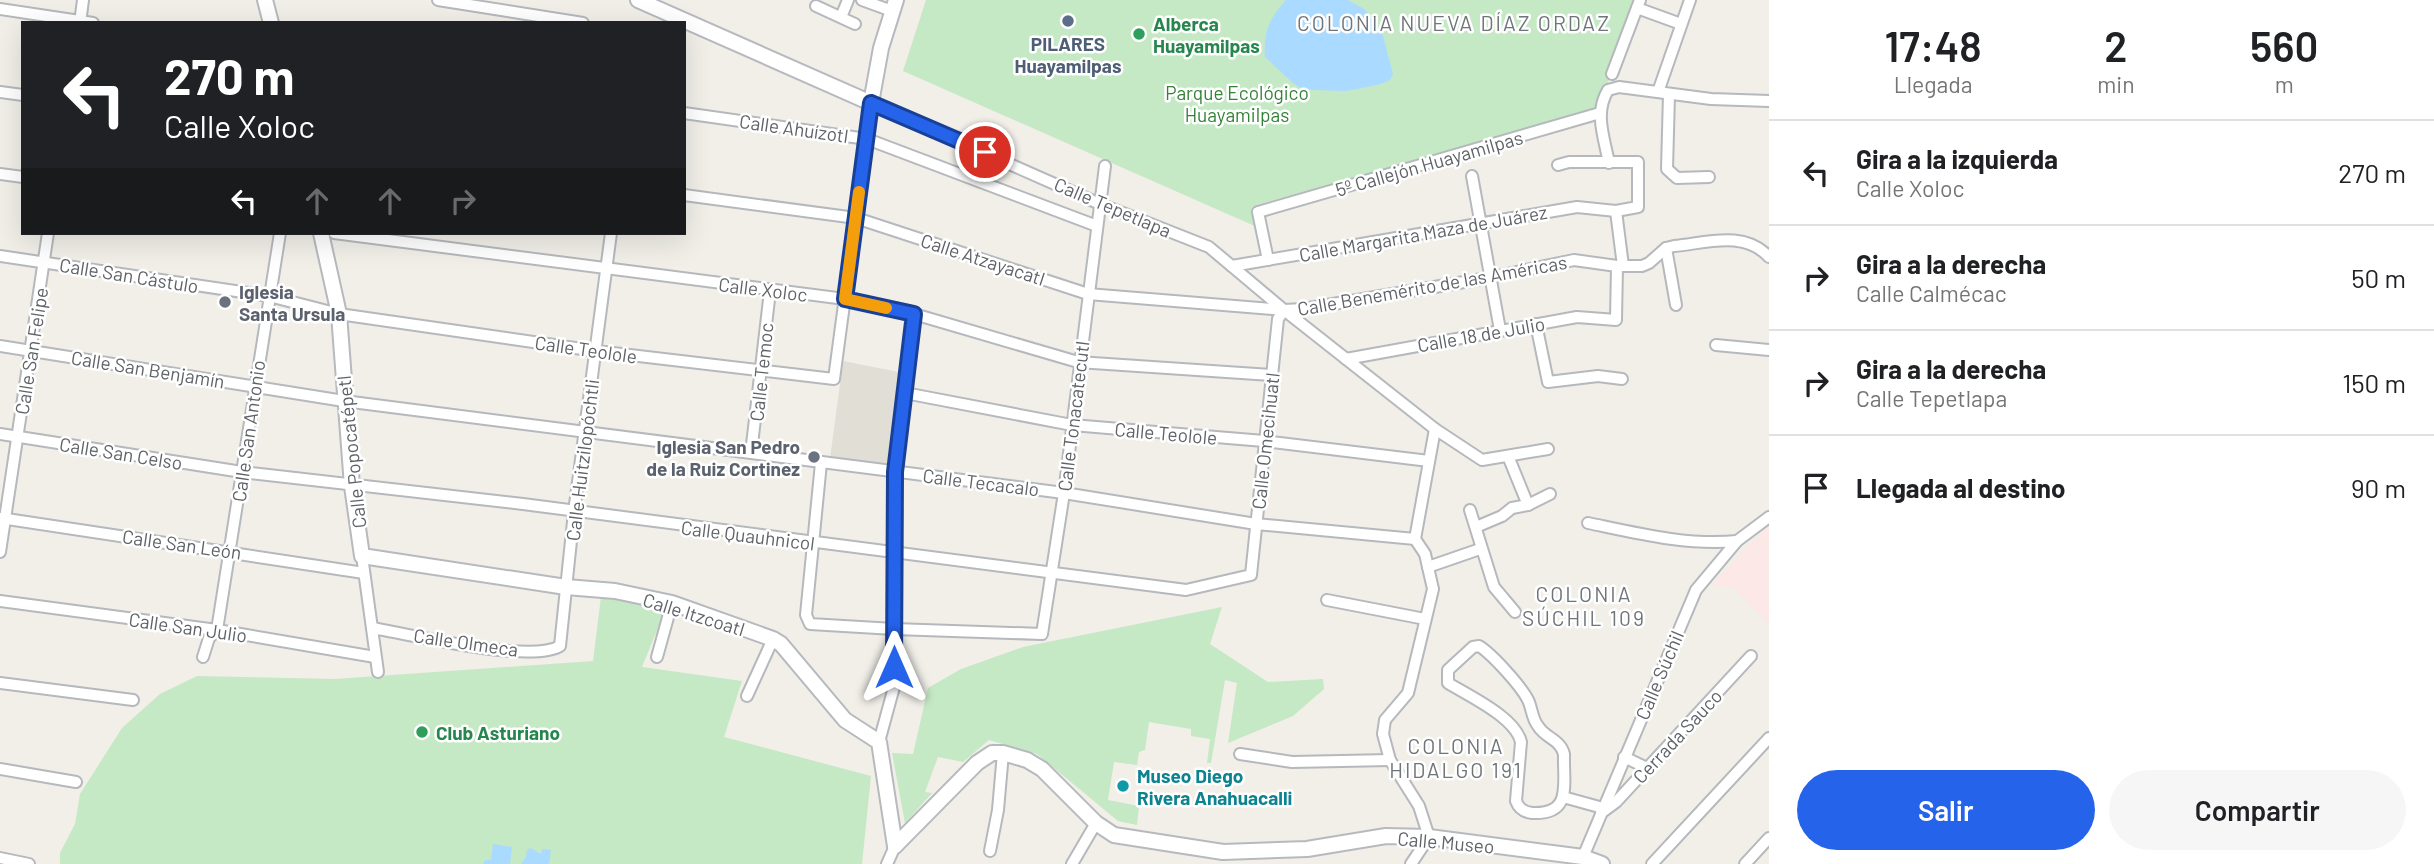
<!DOCTYPE html>
<html lang="es">
<head>
<meta charset="utf-8">
<style>
  :root { --surface:#fff; --page:#f6f6f6; --text:#202124; --muted:#757577; --line:#e0e0e0; --accent:#2563eb }
  body { margin:0; font-family:Barlow,sans-serif; background:var(--page); color:var(--text); height:100vh; display:flex; flex-direction:column; font-size:26px; white-space:nowrap }
  * { box-sizing:border-box; margin:0 }
  p { font-size:23px; color:var(--muted) }
  .icon { flex:none; width:38px; height:38px; fill:none; stroke:currentColor; stroke-width:2; stroke-linecap:round; stroke-linejoin:round }
  .map { position:relative; flex:1; overflow:hidden }
  .drawer { display:flex; flex-direction:column; background:var(--surface); width:665px }
  .drawer>* { flex:none }
  .top-card { position:absolute; left:21px; top:21px; width:665px; height:214px; border-radius:0px; box-shadow:0 7px 28px #0002; background:#202124; color:#fff; overflow:hidden }
  .pin { position:absolute; display:grid; place-items:center; width:60px; height:60px; color:#fff; margin:-30px; border:4px solid #fff; border-radius:50%; box-shadow:0 2px 7px #0007 }
  .me { position:absolute; width:77px; margin:-38px; rotate:0deg; stroke-linejoin:round; filter:drop-shadow(0 0 5px #0008) }
  .turn { display:flex; align-items:center; gap:24px; height:147px; padding:0 28px; font-size:32px }
  .turn .icon { width:91px; height:91px; stroke-width:2.5 }
  .turn b { display:block; font-size:49px; line-height:60px }
  .lanes { display:flex; align-items:center; height:66px; padding:0 28px; background:#0003; justify-content:center; gap:35px; direction:ltr }
  .lanes .off { opacity:.35 }
  .eta { display:flex; justify-content:space-evenly; align-items:center; height:119px; text-align:center }
  .eta b { font-size:42px; font-weight:600; line-height:49px }
  .cta { display:flex; gap:14px; margin-top:auto; padding:14px 28px }
  .cta a { flex:1; height:80px; border-radius:42px; background:var(--accent); color:#fff; font-size:28px; font-weight:600; line-height:80px; text-align:center }
  .cta a+a { background:var(--page); color:var(--text) }
  ul { padding:0; list-style:none }
  li { display:flex; align-items:center; gap:21px; height:105px; padding:0 28px; border-top:2px solid var(--line) }
  li div { flex:1 }
  li b { display:block; font-size:26px }
  li em { font-style:normal }
  main { display:flex; flex:1; min-height:0 }
  .map>svg:first-child { display:block }
  .education { fill:#e1ded6 }
  .medical { fill:#fce8e6 }
  .green { fill:#c5e8c5 }
  .water { fill:#aadaff }
  .lines { fill:none; stroke-linecap:round; stroke-linejoin:round }
  .street-casing { stroke:#b5b8bc; stroke-width:14 }
  .secondary-casing { stroke:#b6babf; stroke-width:18 }
  .street { stroke:#fff; stroke-width:10 }
  .secondary { stroke:#fff; stroke-width:14 }
  .route-casing { stroke:#184099; stroke-width:18 }
  .route { stroke:#2563eb; stroke-width:12 }
  .slow { stroke:#f59e0b; stroke-width:12 }
  .service-dot { fill:#5c6f8a; stroke:#fff; stroke-width:2.5 }
  .leisure-dot { fill:#2e9e5b; stroke:#fff; stroke-width:2.5 }
  .worship-dot { fill:#6b7280; stroke:#fff; stroke-width:2.5 }
  .culture-dot { fill:#0f9aa8; stroke:#fff; stroke-width:2.5 }
  .labels { text-anchor:middle; dominant-baseline:central; stroke-width:5; stroke-linejoin:round; paint-order:stroke }
  .leisure-label { font-size:19px; font-weight:bold; fill:#27864d; stroke:#fff; text-anchor:start }
  .service-label { font-size:19px; font-weight:bold; fill:#4e5e75; stroke:#fff }
  .park-label { font-size:19px; fill:#348238; stroke:#fff }
  .street-label { font-size:19px; fill:#5f6368; stroke:#fff }
  .worship-label { font-size:19px; font-weight:bold; fill:#5b616d; stroke:#fff; text-anchor:start }
  .culture-label { font-size:19px; font-weight:bold; fill:#0d838f; stroke:#fff; text-anchor:start }
  .neighbourhood-label { font-size:21px; letter-spacing:2px; fill:#70757a; stroke:#fff }
</style>
</head>
<body>
<main>
<div class="map">
<svg width="1769" height="864" viewBox="0 0 1769 864">
  <rect width="100%" height="100%" fill="#f1efe8"/>
  <path class="education" d="M 843,361 L 904,373 L 891,468 L 830,459 Z"/>
  <path class="medical" d="M 1769,524 L 1769,625 L 1732,587 L 1711,586 Z"/>
  <g class="green">
    <path d="M 926,0 L 1638,0 L 1598,110 L 1256,205 L 1254,213 L 1257,227 L 903,71 Z"/>
    <path d="M 601,597 L 667,606 L 642,667 L 742,681 L 724,737 L 871,776 L 862,864 L 60,864 L 60,853 L 75,824 L 80,794 L 122,728 L 160,694 L 197,676 L 335,679 L 593,661 Z"/>
    <path d="M 1222,607 L 1210,644 L 1268,682 L 1323,679 L 1324,689 L 1293,716 L 1228,743 L 1237,683 L 1225,680 L 1211,763 L 1207,763 L 1210,739 L 1191,736 L 1191,729 L 1149,722 L 1145,750 L 1139,752 L 1137,765 L 1114,762 L 1108,800 L 1139,806 L 1137,825 L 1118,821 L 1037,754 L 989,740 L 963,762 L 938,757 L 925,792 L 932,793 L 905,823 L 892,753 L 913,754 L 928,688 L 961,669 L 1023,647 Z"/>
  </g>
  <g class="water">
    <path d="M 1286,0 L 1348,0 L 1364,9 L 1382,32 L 1393,74 L 1390,80 L 1381,84 L 1362,88 L 1345,91 L 1314,90 L 1301,88 L 1293,83 L 1265,57 C 1263,33 1270,17 1286,0 Z"/>
    <path d="M 493,844 L 512,847 L 510,864 L 483,864 L 485,860 L 491,860 Z"/>
    <path d="M 531,848 L 541,854 L 542,849 L 551,850 L 549,864 L 521,864 L 526,857 L 527,850 Z"/>
  </g>
  <g class="lines">
    <g class="street-casing">
      <g id="street">
        <path d="M 438,0 L 583,23"/>
        <path d="M 862,0 L 892,11"/>
        <path d="M 816,6 L 855,24"/>
        <path d="M 1637,8 L 1681,24"/>
        <path d="M 0,9 L 93,23"/>
        <path d="M 841,17 L 848,0"/>
        <path d="M 80,23 L 83,0"/>
        <path d="M 1612,74 L 1640,0"/>
        <path d="M 0,92 L 23,95"/>
        <path d="M 1658,92 L 1690,0"/>
        <path d="M 1669,94 L 1667,169 L 1677,178 L 1709,177"/>
        <path d="M 684,113 L 867,139 L 1097,226"/>
        <path d="M 1609,163 C 1604,137 1594,113 1608,90 L 1619,87 L 1711,99 L 1769,101"/>
        <path d="M 0,174 L 23,177"/>
        <path d="M 1472,176 L 1500,330"/>
        <path d="M 684,195 L 856,218 L 1088,294 L 1284,310 L 1303,309 L 1488,278 L 1574,260 L 1617,266 L 1642,266 L 1649,263 L 1666,248 L 1674,246 C 1707,243 1744,230 1769,257"/>
        <path d="M 1616,211 L 1623,266"/>
        <path d="M 334,233 L 845,299 L 914,314 L 1078,362 L 1271,375"/>
        <path d="M 1666,248 L 1676,305"/>
        <path d="M 0,256 L 269,296 L 339,314 L 596,351 L 834,379 L 871,103 L 1100,204 L 1209,247 L 1284,310 L 1435,429 L 1482,460 L 1548,449"/>
        <path d="M 1268,260 L 1258,212 L 1600,113"/>
        <path d="M 1232,266 L 1577,207 L 1616,211 L 1638,207 L 1638,162 L 1569,162 L 1558,165"/>
        <path d="M 1536,324 L 1548,382 L 1598,376 L 1622,379"/>
        <path d="M 1716,345 L 1769,350"/>
        <path d="M 0,346 L 344,401 L 1064,493 L 1256,524 L 1415,539"/>
        <path d="M 1346,359 L 1577,317 L 1616,320 L 1617,266"/>
        <path d="M 905,393 L 1072,425 L 1264,441 L 1429,461"/>
        <path d="M 0,434 L 242,472 L 523,504 L 1186,590 L 1251,575 L 1278,319 L 1284,310"/>
        <path d="M 751,453 L 770,291"/>
        <path d="M 1508,456 L 1528,505"/>
        <path d="M 821,463 L 806,615 L 810,624 L 894,629 L 1042,634 L 1064,493 L 1105,166"/>
        <path d="M 1470,510 L 1494,587 L 1515,612"/>
        <path d="M 0,518 L 364,573"/>
        <path d="M 1588,523 C 1636,533 1688,546 1737,541"/>
        <path d="M 1476,527 L 1502,516 L 1512,508 L 1528,505 L 1550,494"/>
        <path d="M 0,552 L 48,233"/>
        <path d="M 362,556 L 378,672"/>
        <path d="M 1428,567 L 1480,549"/>
        <path d="M 1327,600 L 1425,619"/>
        <path d="M 0,601 L 217,630 L 375,657"/>
        <path d="M 372,628 C 410,634 530,664 560,646 L 574,512 L 611,233"/>
        <path d="M 1479,646 C 1492,654 1521,686 1528,700 C 1532,708 1532,719 1538,726 C 1545,738 1560,739 1564,754 C 1563,784 1573,815 1532,813 C 1524,812 1519,809 1516,801 L 1521,742 C 1515,717 1469,696 1448,683 L 1448,670 L 1473,647 Z"/>
        <path d="M 203,657 L 209,638 L 217,630 L 280,233"/>
        <path d="M 657,657 L 672,603"/>
        <path d="M 0,683 L 133,700"/>
        <path d="M 747,696 L 773,639"/>
        <path d="M 879,742 L 894,687 L 895,472 L 914,314"/>
        <path d="M 1240,754 L 1292,762 L 1390,760"/>
        <path d="M 1624,757 L 1647,768"/>
        <path d="M 0,769 L 76,782"/>
        <path d="M 1563,797 L 1603,808"/>
        <path d="M 1601,813 L 1616,802 L 1751,656"/>
        <path d="M 990,851 L 998,810 L 1003,753"/>
        <path d="M 1583,857 L 1696,590 L 1737,541 L 1769,517"/>
        <path d="M 0,858 L 29,864"/>
        <path d="M 887,864 L 895,846"/>
        <path d="M 1072,864 L 1096,823"/>
        <path d="M 1411,864 L 1429,837 L 1419,806 L 1390,760 L 1383,734 L 1385,720 L 1408,693 L 1433,589 L 1425,554 L 1415,539 L 1435,429"/>
        <path d="M 1652,864 L 1769,738"/>
        <path d="M 1745,864 L 1769,838"/>
      </g>
    </g>
    <g class="secondary-casing">
      <g id="secondary">
        <path d="M 265,0 L 271,23"/>
        <path d="M 638,0 L 871,103 L 881,48 L 896,0"/>
        <path d="M 321,233 L 339,314 L 352,486 L 362,556 L 566,587 L 615,591 L 672,603 L 773,639 L 781,644 L 845,720 L 879,742 L 895,846"/>
        <path d="M 895,846 L 977,763 L 992,753 L 1003,753 L 1027,760 L 1042,769 L 1096,823 L 1114,835 L 1223,852 L 1307,849 L 1386,836 L 1429,837 L 1583,857 L 1602,864"/>
      </g>
    </g>
    <use href="#street" class="street"/>
    <use href="#secondary" class="secondary"/>
  </g>
  <g class="lines">
    <g class="route-casing">
      <path id="route" d="M 894,667 L 895,472 L 914,314 L 845,299 L 871,103 L 985,152"/>
    </g>
    <use href="#route" class="route"/>
    <path class="slow" d="M 859,192 L 845,299 L 886,308"/>
  </g>
  <circle class="service-dot" cx="1068" cy="21" r="7"/>
  <g class="leisure-dot">
    <circle cx="1139" cy="34" r="7"/>
    <circle cx="422" cy="732" r="7"/>
  </g>
  <g class="worship-dot">
    <circle cx="225" cy="302" r="7"/>
    <circle cx="814" cy="457" r="7"/>
  </g>
  <circle class="culture-dot" cx="1123" cy="786" r="7"/>
  <g class="labels">
    <g class="leisure-label">
      <text x="1153" y="23">Alberca<tspan x="1153" dy="22">Huayamilpas</tspan></text>
      <text x="436" y="732">Club Asturiano</text>
    </g>
    <g class="service-label">
      <text x="1068" y="43">PILARES<tspan x="1068" dy="22">Huayamilpas</tspan></text>
    </g>
    <g class="park-label">
      <text x="1237" y="92">Parque Ecológico<tspan x="1237" dy="22">Huayamilpas</tspan></text>
    </g>
    <g class="street-label">
      <text transform="translate(794 128) rotate(8)">Calle Ahuízotl</text>
      <text transform="translate(1429 163) rotate(-16)">5º Callejón Huayamilpas</text>
      <text transform="translate(1113 207) rotate(23)">Calle Tepetlapa</text>
      <text transform="translate(1423 233) rotate(-10)">Calle Margarita Maza de Juárez</text>
      <text transform="translate(983 259) rotate(18)">Calle Atzayacatl</text>
      <text transform="translate(129 275) rotate(9)">Calle San Cástulo</text>
      <text transform="translate(1432 285) rotate(-10)">Calle Benemérito de las Américas</text>
      <text transform="translate(763 289) rotate(7)">Calle Xoloc</text>
      <text transform="translate(1481 334) rotate(-10)">Calle 18 de Julio</text>
      <text transform="translate(586 349) rotate(8)">Calle Teolole</text>
      <text transform="translate(31 351) rotate(-81)">Calle San Felipe</text>
      <text transform="translate(148 369) rotate(9)">Calle San Benjamín</text>
      <text transform="translate(761 372) rotate(-84)">Calle Temoc</text>
      <text transform="translate(1073 416) rotate(-83)">Calle Tonacatecutl</text>
      <text transform="translate(248 431) rotate(-82)">Calle San Antonio</text>
      <text transform="translate(1166 433) rotate(5)">Calle Teolole</text>
      <text transform="translate(1265 441) rotate(-84)">Calle Omecihuatl</text>
      <text transform="translate(351 452) rotate(-96)">Calle Popocatépetl</text>
      <text transform="translate(121 453) rotate(9)">Calle San Celso</text>
      <text transform="translate(582 460) rotate(-83)">Calle Huitzilopóchtli</text>
      <text transform="translate(981 482) rotate(7)">Calle Tecacalo</text>
      <text transform="translate(748 535) rotate(7)">Calle Quauhnicol</text>
      <text transform="translate(182 544) rotate(8)">Calle San León</text>
      <text transform="translate(694 614) rotate(17)">Calle Itzcoatl</text>
      <text transform="translate(188 627) rotate(8)">Calle San Julio</text>
      <text transform="translate(466 642) rotate(8)">Calle Olmeca</text>
      <text transform="translate(1659 675) rotate(-67)">Calle Súchil</text>
      <text transform="translate(1677 736) rotate(-47)">Cerrada Sauco</text>
      <text transform="translate(1446 842) rotate(5)">Calle Museo</text>
    </g>
    <g class="worship-label">
      <text x="239" y="291">Iglesia<tspan x="239" dy="22">Santa Ursula</tspan></text>
      <text x="800" y="446" text-anchor="end">Iglesia San Pedro<tspan x="800" dy="22">de la Ruiz Cortinez</tspan></text>
    </g>
    <g class="culture-label">
      <text x="1137" y="775">Museo Diego<tspan x="1137" dy="22">Rivera Anahuacalli</tspan></text>
    </g>
    <g class="neighbourhood-label">
      <text x="1454" y="22">COLONIA NUEVA DÍAZ ORDAZ</text>
      <text x="1584" y="593">COLONIA<tspan x="1584" dy="24">SÚCHIL 109</tspan></text>
      <text x="1456" y="745">COLONIA<tspan x="1456" dy="24">HIDALGO 191</tspan></text>
    </g>
  </g>
</svg>
<div class="pin" style="left:985px;top:152px;background:#d93025"><svg class="icon" aria-label="arrive" viewBox="0 0 24 24"><path d="M6 21V4h12l-3 4 3 4H6"/></svg></div>
<svg class="me" style="left:894px;top:667px" viewBox="-20 -20 40 40"><path d="M0-17L14 15 0 8-14 15z" fill="#2563eb" stroke="#fff" stroke-width="4"/></svg>
<div class="top-card">
<div class="turn"><svg class="icon" aria-label="left" viewBox="0 0 24 24"><path d="M17 20v-9H6M10 6l-5 5 5 5"/></svg><div><b>270 m</b>Calle Xoloc</div></div>
<div class="lanes"><svg class="icon" aria-label="left" viewBox="0 0 24 24"><path d="M17 20v-9H6M10 6l-5 5 5 5"/></svg><svg class="icon off" aria-label="ahead" viewBox="0 0 24 24"><path d="M12 20V5M6 11l6-6 6 6"/></svg><svg class="icon off" aria-label="ahead" viewBox="0 0 24 24"><path d="M12 20V5M6 11l6-6 6 6"/></svg><svg class="icon off" aria-label="right" viewBox="0 0 24 24"><path d="M7 20v-9h11M14 6l5 5-5 5"/></svg></div>
</div>
</div>
<section class="drawer">
<div class="eta">
<div><b>17:48</b><p>Llegada</p></div>
<div><b>2</b><p>min</p></div>
<div><b>560</b><p>m</p></div>
</div>
<ul>
<li><svg class="icon" aria-label="left" viewBox="0 0 24 24"><path d="M17 20v-9H6M10 6l-5 5 5 5"/></svg><div><b>Gira a la izquierda</b><p>Calle Xoloc</p></div><em>270 m</em></li>
<li><svg class="icon" aria-label="right" viewBox="0 0 24 24"><path d="M7 20v-9h11M14 6l5 5-5 5"/></svg><div><b>Gira a la derecha</b><p>Calle Calmécac</p></div><em>50 m</em></li>
<li><svg class="icon" aria-label="right" viewBox="0 0 24 24"><path d="M7 20v-9h11M14 6l5 5-5 5"/></svg><div><b>Gira a la derecha</b><p>Calle Tepetlapa</p></div><em>150 m</em></li>
<li><svg class="icon" aria-label="arrive" viewBox="0 0 24 24"><path d="M6 21V4h12l-3 4 3 4H6"/></svg><div><b>Llegada al destino</b></div><em>90 m</em></li>
</ul>
<div class="cta"><a>Salir</a><a>Compartir</a></div>
</section>
</main>
</body>
</html>
